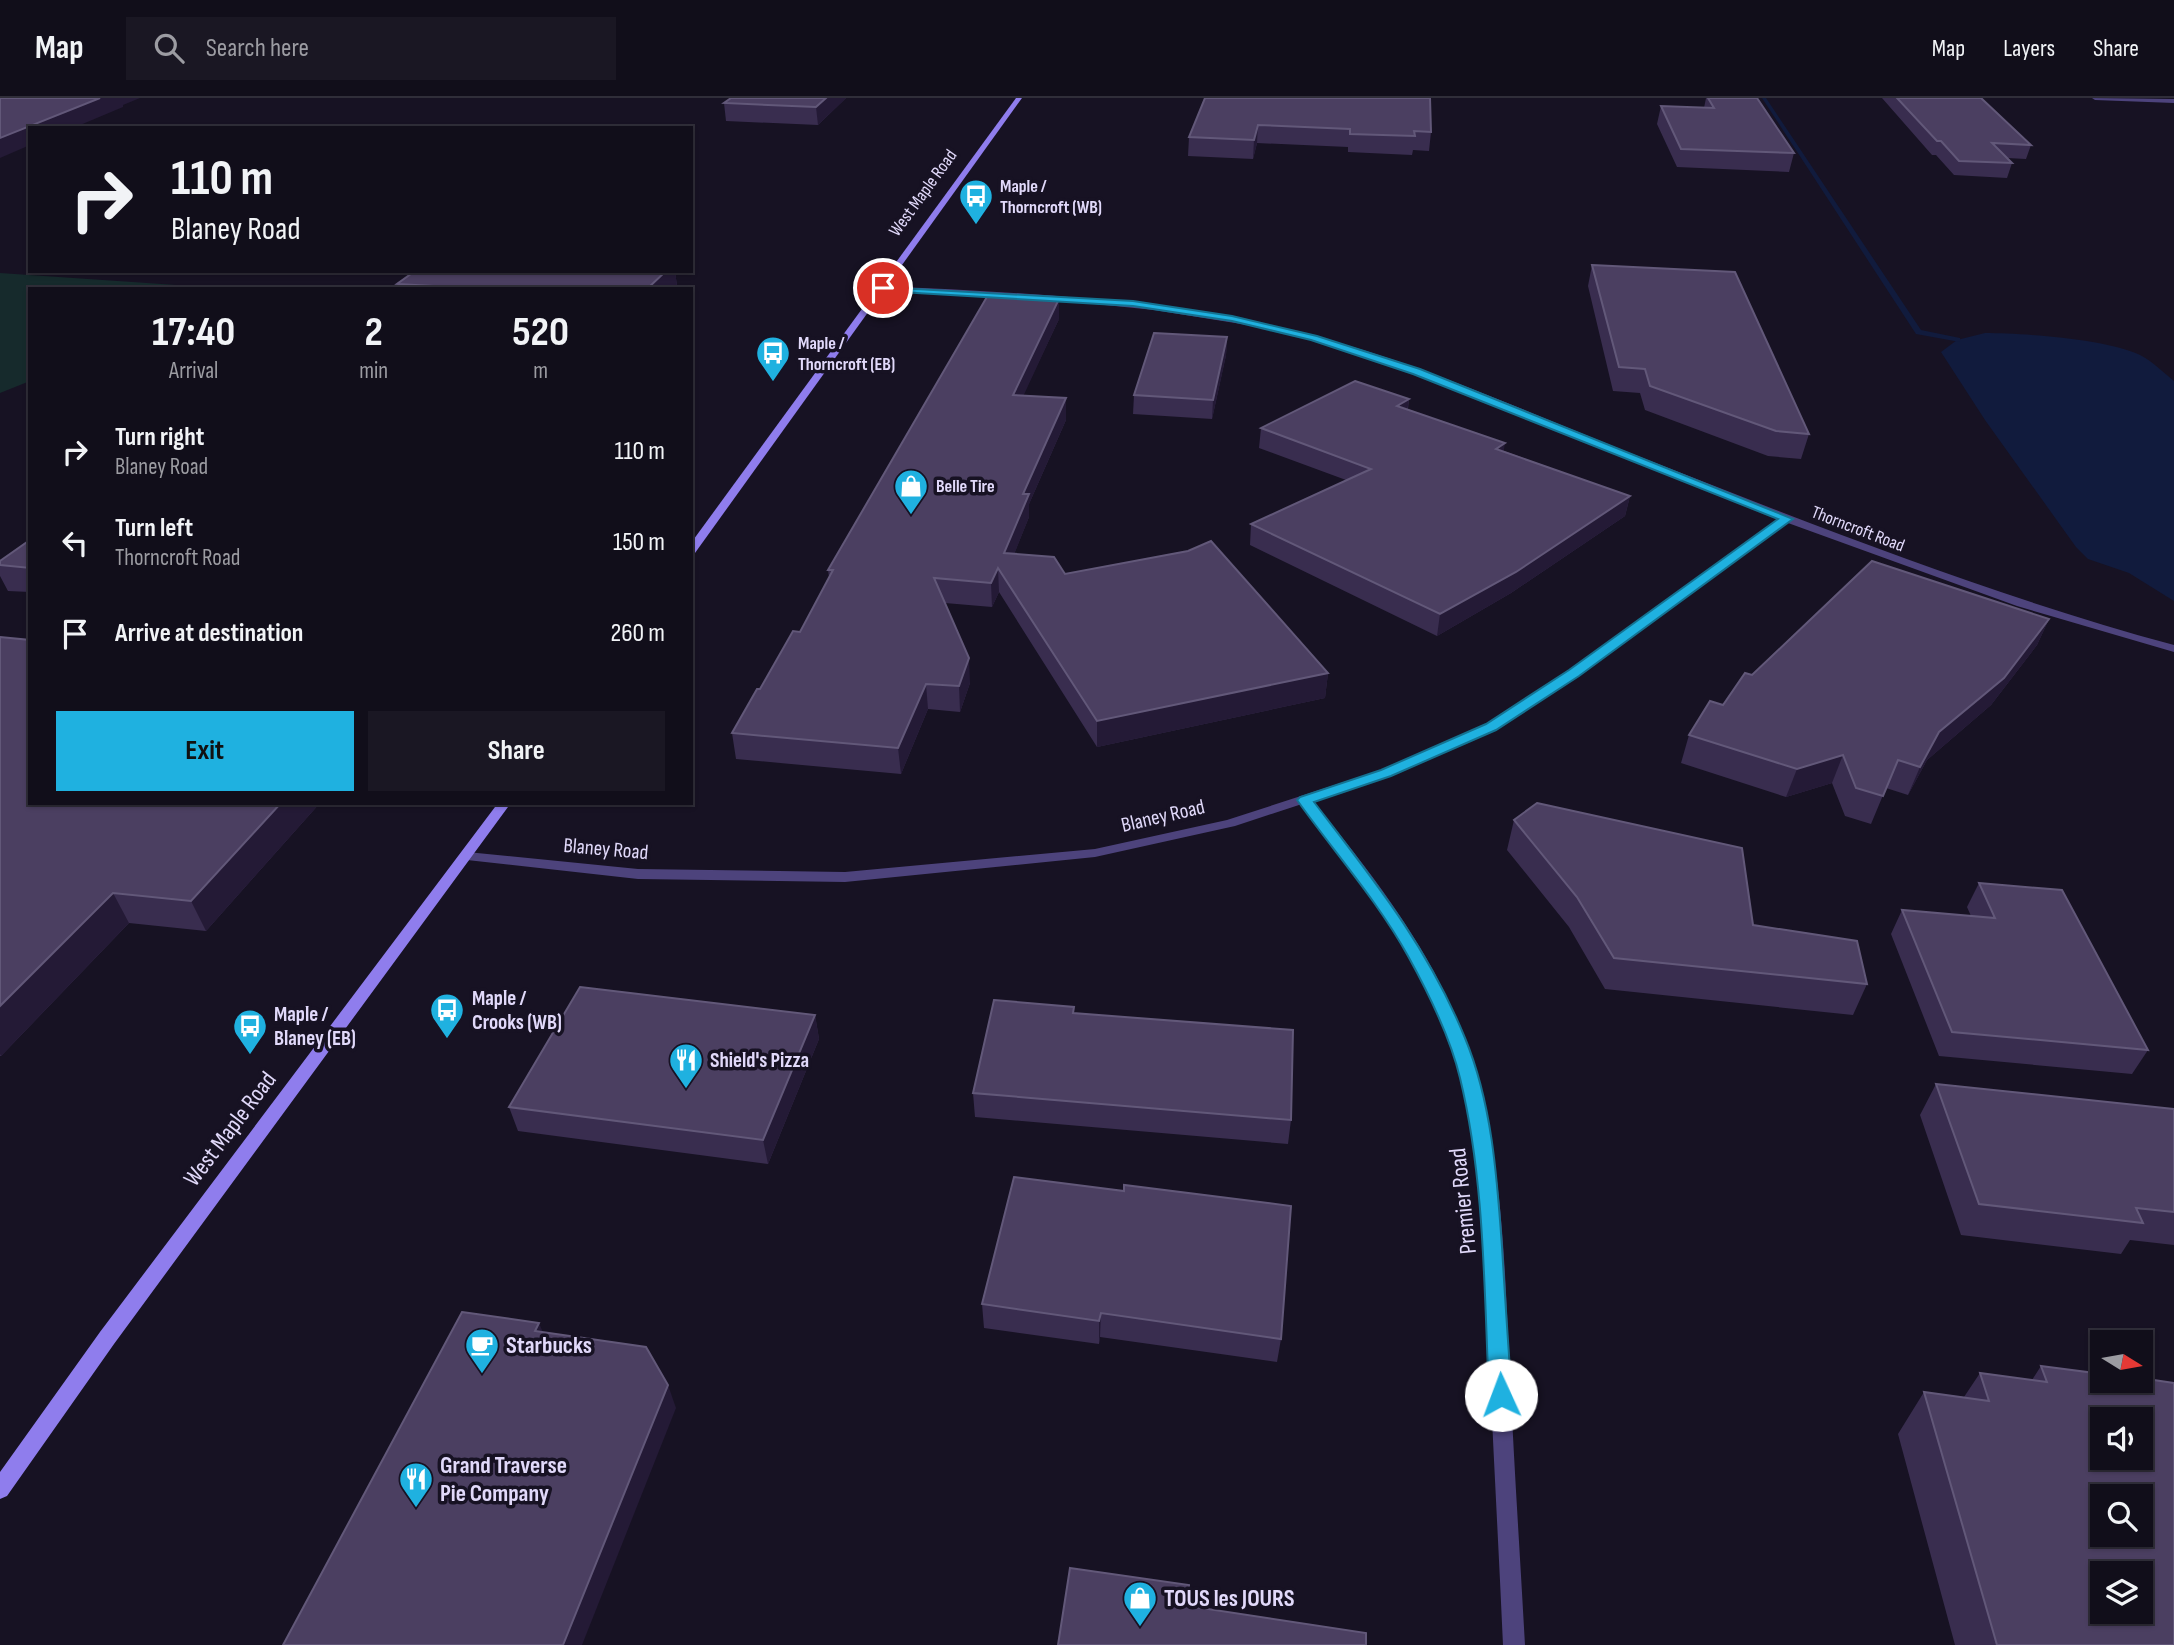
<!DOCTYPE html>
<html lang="en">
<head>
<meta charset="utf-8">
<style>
  :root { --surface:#110e1a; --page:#1a1723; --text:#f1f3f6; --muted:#9c9ca2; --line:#302e39; --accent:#1fb1e0 }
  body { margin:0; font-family:"Sofia Sans Condensed",sans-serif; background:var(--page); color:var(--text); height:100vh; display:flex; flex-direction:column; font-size:26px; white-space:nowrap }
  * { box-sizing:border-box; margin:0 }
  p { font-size:23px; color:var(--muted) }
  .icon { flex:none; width:38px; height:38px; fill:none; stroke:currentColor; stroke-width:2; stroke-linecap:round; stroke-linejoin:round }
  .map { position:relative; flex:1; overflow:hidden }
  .sheet { position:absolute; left:28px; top:189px; width:665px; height:518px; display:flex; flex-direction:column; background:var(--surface); border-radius:0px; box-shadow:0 2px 5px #0004,0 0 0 2px var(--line) }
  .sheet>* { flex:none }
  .guide { position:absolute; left:28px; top:28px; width:665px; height:147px; border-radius:0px; box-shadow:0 2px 5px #0004,0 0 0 2px var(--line); background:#110e1a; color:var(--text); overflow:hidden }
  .needle { width:46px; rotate:101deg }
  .fabs { position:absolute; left:2090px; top:1232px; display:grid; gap:14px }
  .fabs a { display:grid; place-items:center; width:63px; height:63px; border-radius:0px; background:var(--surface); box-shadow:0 2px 5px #0004,0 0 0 2px var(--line); font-size:35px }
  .pin { position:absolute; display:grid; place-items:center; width:60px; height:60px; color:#fff; margin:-30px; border:4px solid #fff; border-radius:50%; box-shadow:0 2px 7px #0007 }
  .me { position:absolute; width:77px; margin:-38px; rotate:358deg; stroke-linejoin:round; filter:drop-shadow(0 0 5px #0008) }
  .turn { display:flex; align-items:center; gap:24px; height:147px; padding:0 28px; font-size:32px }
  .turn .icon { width:91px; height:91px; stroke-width:2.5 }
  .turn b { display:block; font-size:49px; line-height:60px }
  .eta { display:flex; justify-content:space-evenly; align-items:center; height:119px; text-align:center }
  .eta b { font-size:42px; font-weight:700; line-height:49px }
  .button { display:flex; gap:14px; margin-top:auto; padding:14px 28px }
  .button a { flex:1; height:80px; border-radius:0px; background:var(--accent); color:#111; font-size:28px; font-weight:700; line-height:80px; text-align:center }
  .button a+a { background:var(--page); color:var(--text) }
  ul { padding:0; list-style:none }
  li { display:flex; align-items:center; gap:21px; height:91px; padding:0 28px }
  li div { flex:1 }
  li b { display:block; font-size:26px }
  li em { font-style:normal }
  header { display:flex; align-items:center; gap:42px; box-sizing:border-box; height:98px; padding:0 35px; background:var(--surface); border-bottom:2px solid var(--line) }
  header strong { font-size:33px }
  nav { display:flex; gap:38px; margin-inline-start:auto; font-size:24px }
  .search { width:490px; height:63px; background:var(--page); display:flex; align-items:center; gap:18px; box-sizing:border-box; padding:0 24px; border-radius:0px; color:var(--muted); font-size:26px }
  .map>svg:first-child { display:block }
  .green { fill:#162a2c }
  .water { fill:#111b3d }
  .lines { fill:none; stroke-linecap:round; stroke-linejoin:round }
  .stream { fill:#111b3d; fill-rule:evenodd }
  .street { fill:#4d437c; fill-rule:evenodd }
  .secondary { fill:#8f7ded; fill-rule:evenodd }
  .wall { fill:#392d4f }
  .shaded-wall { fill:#241a36 }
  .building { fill:#4b3f61; stroke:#625879; stroke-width:2; fill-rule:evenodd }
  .route { fill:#1fb1e0; stroke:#147392; stroke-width:2 }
  .labels { text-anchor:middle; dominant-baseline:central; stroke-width:7; stroke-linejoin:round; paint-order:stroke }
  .far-poi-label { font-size:18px; font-weight:bold; fill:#e1d9fa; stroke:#171223; text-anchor:start }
  .far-street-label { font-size:18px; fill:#e1d9fa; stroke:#171223 }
  .street-label { font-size:21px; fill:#e1d9fa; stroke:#171223 }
  .poi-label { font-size:21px; font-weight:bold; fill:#e1d9fa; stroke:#171223; text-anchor:start }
  .near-street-label { font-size:24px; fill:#e1d9fa; stroke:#171223 }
  .near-poi-label { font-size:24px; font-weight:bold; fill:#e1d9fa; stroke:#171223; text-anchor:start }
</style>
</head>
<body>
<header>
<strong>Map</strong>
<div class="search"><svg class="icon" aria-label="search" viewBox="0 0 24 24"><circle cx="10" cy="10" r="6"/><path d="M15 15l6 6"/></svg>Search here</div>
<nav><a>Map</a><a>Layers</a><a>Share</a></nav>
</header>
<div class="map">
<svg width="2174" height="1547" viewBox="0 0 2174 1547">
  <rect width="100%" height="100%" fill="#171223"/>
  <path class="green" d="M 0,175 L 235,191 L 30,191 L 30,283 L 0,295 Z"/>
  <path class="water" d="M 1985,235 C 2021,235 2108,241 2140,257 C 2152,263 2163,274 2174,283 L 2174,503 L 2129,475 L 2088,461 L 2076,449 L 1985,322 L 1941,254 L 1957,242 Z"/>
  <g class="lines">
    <path class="stream" d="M 1762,0 L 1766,0 L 1921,232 L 1960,240 L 1960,244 L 1916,236 Z"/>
    <g class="street">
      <path d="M 2092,0 L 2174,1 L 2174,5 L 2095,2 Z"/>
      <path d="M 883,188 C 1028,195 1172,201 1313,238 C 1420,265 1522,312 1625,353 C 1806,424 1986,496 2174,547 L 2174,554 L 2017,508 L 1788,425 L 1578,578 L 1495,632 L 1391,678 L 1313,703 C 1372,776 1433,853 1465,943 C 1504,1050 1504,1165 1510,1277 C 1514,1367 1520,1457 1525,1547 L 1503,1547 C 1499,1457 1494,1367 1490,1278 C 1486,1165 1487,1050 1449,943 C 1418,855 1359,779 1302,706 L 1235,728 L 1095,759 L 845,784 L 638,781 L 467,762 L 460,758 L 467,754 L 638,771 L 845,774 L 1095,751 L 1227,722 L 1381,672 L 1487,626 L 1570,572 L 1780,421 L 1442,286 L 1377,262 L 1310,242 L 1260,229 L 1154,212 L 1046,201 L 880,192 L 879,190 Z"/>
    </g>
    <g class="secondary">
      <path d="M 1016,0 L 1022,0 L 695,455 L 691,456 L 691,445 Z"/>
      <path d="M 498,705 L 511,705 L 114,1246 L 7,1398 L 0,1401 L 0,1374 L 100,1234 Z"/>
    </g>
  </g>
  <g class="wall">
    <path d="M 731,0 L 846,0 L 818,27 L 726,23 L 724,5 Z"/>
    <path d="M 1205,0 L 1431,34 L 1429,53 L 1413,52 L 1412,57 L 1348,54 L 1348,49 L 1257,45 L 1253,61 L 1188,58 L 1189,39 Z"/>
    <path d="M 1706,0 L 1757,0 L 1794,55 L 1789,74 L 1677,69 L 1657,26 L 1661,8 L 1704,10 Z"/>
    <path d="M 1882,0 L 1981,0 L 2031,47 L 2026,61 L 2007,60 L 2012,65 L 2007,80 L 1954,77 L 1936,57 L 1932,57 Z"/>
    <path d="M 1592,167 L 1809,336 L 1801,361 L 1768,358 L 1645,312 L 1640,295 L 1613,293 L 1588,188 Z"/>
    <path d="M 415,173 L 675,173 L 677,188 L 674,191 L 399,191 L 397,186 Z"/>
    <path d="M 1059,221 L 1023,297 L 1066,300 L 1066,322 L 1029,406 L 1029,419 L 1014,456 L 1328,575 L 1325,600 L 1097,649 L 999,494 L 992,509 L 945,505 L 970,585 L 960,614 L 928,611 L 901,676 L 736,661 L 732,635 L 800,534 L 829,479 L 828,472 Z"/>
    <path d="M 1227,239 L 1226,257 L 1212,321 L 1133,316 L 1134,297 Z"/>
    <path d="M 1409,301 L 1408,311 L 1504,353 L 1630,398 L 1625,418 L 1511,495 L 1437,538 L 1250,447 L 1251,426 L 1346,382 L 1259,350 L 1261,330 Z"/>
    <path d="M 30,442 L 30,494 L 8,493 L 0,478 L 0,463 Z"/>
    <path d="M 2049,521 L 2037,547 L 1991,607 L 1927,662 L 1908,697 L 1886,690 L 1871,726 L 1845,718 L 1832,685 L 1786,699 L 1681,665 L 1689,637 L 1723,607 L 1752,577 Z"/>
    <path d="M 0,539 L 320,705 L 206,833 L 129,825 L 1,958 L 0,958 Z"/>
    <path d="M 1514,722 L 1753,827 L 1867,886 L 1853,917 L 1605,891 L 1569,829 L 1507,752 Z"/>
    <path d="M 1979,785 L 2148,952 L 2132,976 L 1939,958 L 1891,836 L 1902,812 L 1971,818 L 1967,809 Z"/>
    <path d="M 1074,915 L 1291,1022 L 1288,1046 L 975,1019 L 973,995 Z"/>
    <path d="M 815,917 L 819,941 L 768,1066 L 518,1033 L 509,1009 Z"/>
    <path d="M 1936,986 L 2174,1011 L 2174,1147 L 2130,1142 L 2121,1156 L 1961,1137 L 1920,1017 Z"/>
    <path d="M 1014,1079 L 1281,1241 L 1277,1264 L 1100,1239 L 1099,1246 L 984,1230 L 982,1206 Z"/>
    <path d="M 2041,1268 L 2174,1547 L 1955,1547 L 1898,1336 L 1924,1294 L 1964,1299 L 1980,1275 L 2032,1282 Z"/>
  </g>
  <g class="shaded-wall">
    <path d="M 100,0 L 140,0 L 123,7 L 123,9 L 73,30 L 30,30 L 30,47 L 0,60 L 0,40 Z"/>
    <path d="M 826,0 L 846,0 L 818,27 L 816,9 Z"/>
    <path d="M 1258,27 L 1257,45 L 1253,61 L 1254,42 Z"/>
    <path d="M 666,173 L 675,173 L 677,188 L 674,191 L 647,191 Z"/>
    <path d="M 1059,201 L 1059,221 L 1014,318 L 1013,297 Z"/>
    <path d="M 1227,239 L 1226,257 L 1212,321 L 1213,302 Z"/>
    <path d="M 1066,300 L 1066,322 L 1029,406 L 1029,419 L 1005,479 L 1004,455 L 1023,396 Z"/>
    <path d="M 1409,301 L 1406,320 L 1397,308 Z"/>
    <path d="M 1505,345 L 1502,364 L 1496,351 Z"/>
    <path d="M 1630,398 L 1625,418 L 1511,495 L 1437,538 L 1440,516 Z"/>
    <path d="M 998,470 L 999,494 L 992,509 L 991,485 Z"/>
    <path d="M 2049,521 L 2037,547 L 1991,607 L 1927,662 L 1908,697 L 1920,669 L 1939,634 Z"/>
    <path d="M 969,560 L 970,585 L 960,614 L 959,588 Z"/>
    <path d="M 1328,575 L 1325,600 L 1097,649 L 1097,623 Z"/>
    <path d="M 926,586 L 928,611 L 901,676 L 898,650 Z"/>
    <path d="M 1843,657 L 1832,685 L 1786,699 L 1797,671 Z"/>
    <path d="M 281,705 L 320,705 L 206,833 L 191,803 Z"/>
    <path d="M 113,795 L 129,825 L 1,958 L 0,956 L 0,908 Z"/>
    <path d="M 815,917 L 819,941 L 768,1066 L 763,1042 Z"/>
    <path d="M 1101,1215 L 1100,1239 L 1099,1246 L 1099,1223 Z"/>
    <path d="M 539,1225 L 549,1249 L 535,1233 Z"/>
    <path d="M 668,1287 L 676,1310 L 582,1547 L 563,1547 Z"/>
  </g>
  <g class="building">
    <path d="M 0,0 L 100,0 L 0,40 Z"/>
    <path d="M 731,0 L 826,0 L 816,9 L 724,5 Z"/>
    <path d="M 1205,0 L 1430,0 L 1431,34 L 1414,33 L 1415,38 L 1350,36 L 1350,31 L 1258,27 L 1254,42 L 1189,39 Z"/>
    <path d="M 1708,0 L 1757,0 L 1794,55 L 1681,51 L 1661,8 L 1714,10 Z"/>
    <path d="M 1897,0 L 1981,0 L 2031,47 L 1992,45 L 2012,65 L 1959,63 L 1941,43 L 1937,43 Z"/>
    <path d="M 1592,167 L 1735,174 L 1809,336 L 1776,333 L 1650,288 L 1645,271 L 1619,269 Z"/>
    <path d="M 415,173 L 666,173 L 647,191 L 490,191 L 397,186 Z"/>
    <path d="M 988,197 L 1059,201 L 1013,297 L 1066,300 L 1023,396 L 1029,396 L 1004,455 L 1054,459 L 1065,476 L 1188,453 L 1211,443 L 1328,575 L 1097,623 L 998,470 L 991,485 L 934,480 L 969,560 L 959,588 L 926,586 L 898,650 L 732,635 L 757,591 L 760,591 L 793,533 L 800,534 L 833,472 L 828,472 Z"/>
    <path d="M 1154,235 L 1227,239 L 1213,302 L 1134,297 Z"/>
    <path d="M 1355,283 L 1409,301 L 1397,308 L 1505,345 L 1496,351 L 1630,398 L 1516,474 L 1440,516 L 1251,426 L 1371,371 L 1261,330 Z"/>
    <path d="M 30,442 L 30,470 L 0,467 L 0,463 Z"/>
    <path d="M 1872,463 L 2049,521 L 2004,580 L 1939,634 L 1920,669 L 1898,662 L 1883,698 L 1856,690 L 1843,657 L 1797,671 L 1689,637 L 1710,603 L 1723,607 L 1745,575 L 1752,577 Z"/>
    <path d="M 0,539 L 30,542 L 30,705 L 281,705 L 191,803 L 113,795 L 0,908 Z"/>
    <path d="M 1537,705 L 1742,750 L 1753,827 L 1857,843 L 1867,886 L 1614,860 L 1577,799 L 1514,722 Z"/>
    <path d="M 1979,785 L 2062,792 L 2148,952 L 1952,934 L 1902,812 L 1995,820 Z"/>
    <path d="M 580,889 L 815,917 L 763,1042 L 509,1009 Z"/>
    <path d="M 994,902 L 1074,909 L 1073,915 L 1293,932 L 1291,1022 L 973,995 Z"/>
    <path d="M 1936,986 L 2174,1011 L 2174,1114 L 2136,1110 L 2143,1125 L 1979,1106 Z"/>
    <path d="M 1014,1079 L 1124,1093 L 1124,1087 L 1291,1108 L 1281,1241 L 1101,1215 L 1099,1223 L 982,1206 Z"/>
    <path d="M 462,1214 L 539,1225 L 535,1233 L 646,1249 L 668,1287 L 563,1547 L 283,1547 Z"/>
    <path d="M 2041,1268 L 2102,1276 L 2102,1283 L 2140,1283 L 2140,1280 L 2174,1285 L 2174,1547 L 1997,1547 L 1924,1294 L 1989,1303 L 1980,1275 L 2047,1284 ZM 2102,1321 L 2140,1321 L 2140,1360 L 2102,1360 ZM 2102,1398 L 2140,1398 L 2140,1437 L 2102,1437 ZM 2102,1475 L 2140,1475 L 2140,1514 L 2102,1514 Z"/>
    <path d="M 1070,1470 L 1189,1487 L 1188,1508 L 1366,1535 L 1366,1547 L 1058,1547 Z"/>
  </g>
  <path class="route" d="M 880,189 L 1133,203 L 1232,218 L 1317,238 L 1420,271 L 1793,421 L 1579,578 L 1496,632 L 1391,678 L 1314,704 C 1373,781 1428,849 1465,940 C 1492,1005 1497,1079 1502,1149 C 1505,1198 1508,1248 1512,1297 L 1509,1304 L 1501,1307 L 1493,1304 L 1489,1297 C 1484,1192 1485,1083 1460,980 C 1450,938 1429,896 1408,858 C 1377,802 1334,754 1297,702 L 1300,699 L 1381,672 L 1486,626 L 1569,572 L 1778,421 L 1413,276 L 1311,242 L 1232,223 L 1133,208 L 883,193 L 878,190 Z"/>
  <defs>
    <g id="bus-pin" transform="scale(1.75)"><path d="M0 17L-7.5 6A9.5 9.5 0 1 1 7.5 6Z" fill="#1fb1e0" stroke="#171223"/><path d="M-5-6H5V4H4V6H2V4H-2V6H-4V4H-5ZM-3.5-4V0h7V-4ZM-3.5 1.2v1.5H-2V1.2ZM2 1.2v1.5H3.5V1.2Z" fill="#fff"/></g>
    <g id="shop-pin" transform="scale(1.75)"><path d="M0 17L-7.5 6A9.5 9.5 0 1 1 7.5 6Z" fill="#1fb1e0" stroke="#171223"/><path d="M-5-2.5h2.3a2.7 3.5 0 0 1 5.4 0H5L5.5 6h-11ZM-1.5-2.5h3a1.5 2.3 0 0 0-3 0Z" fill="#fff"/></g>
    <g id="restaurant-pin" transform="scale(1.75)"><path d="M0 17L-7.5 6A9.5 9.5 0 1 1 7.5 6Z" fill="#1fb1e0" stroke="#171223"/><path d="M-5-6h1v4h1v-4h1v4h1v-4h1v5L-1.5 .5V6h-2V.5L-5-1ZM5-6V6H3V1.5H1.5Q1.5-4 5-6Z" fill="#fff"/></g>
    <g id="cafe-pin" transform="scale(1.75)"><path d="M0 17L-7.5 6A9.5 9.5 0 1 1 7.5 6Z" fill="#1fb1e0" stroke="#171223"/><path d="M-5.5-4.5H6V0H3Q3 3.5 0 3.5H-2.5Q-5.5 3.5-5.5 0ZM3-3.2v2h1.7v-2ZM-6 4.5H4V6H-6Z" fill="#fff"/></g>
  </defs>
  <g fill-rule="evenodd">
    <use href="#bus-pin" x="976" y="98"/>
    <use href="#bus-pin" x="773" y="255"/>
    <use href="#shop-pin" x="911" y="388"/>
    <use href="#bus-pin" x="447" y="912"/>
    <use href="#bus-pin" x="250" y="928"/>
    <use href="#restaurant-pin" x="686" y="962"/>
    <use href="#cafe-pin" x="482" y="1247"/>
    <use href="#restaurant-pin" x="416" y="1381"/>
    <use href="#shop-pin" x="1140" y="1500"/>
  </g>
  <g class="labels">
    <g class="far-poi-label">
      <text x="1000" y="88">Maple /<tspan x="1000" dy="21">Thorncroft (WB)</tspan></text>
      <text x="798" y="245">Maple /<tspan x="798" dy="21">Thorncroft (EB)</tspan></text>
      <text x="936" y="388">Belle Tire</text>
    </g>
    <g class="far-street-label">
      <text transform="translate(923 95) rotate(-54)">West Maple Road</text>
      <text transform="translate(1858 431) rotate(21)">Thorncroft Road</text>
    </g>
    <g class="street-label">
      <text transform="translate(1163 718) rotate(-13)">Blaney Road</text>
      <text transform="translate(606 751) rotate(5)">Blaney Road</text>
    </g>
    <g class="poi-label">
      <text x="472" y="900">Maple /<tspan x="472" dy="24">Crooks (WB)</tspan></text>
      <text x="274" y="916">Maple /<tspan x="274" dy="24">Blaney (EB)</tspan></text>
      <text x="710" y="962">Shield's Pizza</text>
    </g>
    <g class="near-street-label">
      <text transform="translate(230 1031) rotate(-53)">West Maple Road</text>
      <text transform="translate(1463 1103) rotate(-96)">Premier Road</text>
    </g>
    <g class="near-poi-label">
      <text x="506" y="1247">Starbucks</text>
      <text x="440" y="1367">Grand Traverse<tspan x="440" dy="28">Pie Company</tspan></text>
      <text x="1164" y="1500">TOUS les JOURS</text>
    </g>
  </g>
</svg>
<div class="fabs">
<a><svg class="needle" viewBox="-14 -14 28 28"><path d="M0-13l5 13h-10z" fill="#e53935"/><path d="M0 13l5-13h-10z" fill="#9c9ca2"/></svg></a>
<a><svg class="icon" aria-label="sound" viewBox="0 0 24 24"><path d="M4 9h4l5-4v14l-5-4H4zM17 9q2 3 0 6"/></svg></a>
<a><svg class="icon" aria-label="search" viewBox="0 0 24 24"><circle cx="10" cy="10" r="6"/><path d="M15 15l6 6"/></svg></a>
<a><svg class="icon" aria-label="layers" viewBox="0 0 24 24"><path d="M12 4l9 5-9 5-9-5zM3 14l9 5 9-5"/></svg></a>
</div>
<div class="pin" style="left:883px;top:190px;background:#d93025"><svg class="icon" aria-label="arrive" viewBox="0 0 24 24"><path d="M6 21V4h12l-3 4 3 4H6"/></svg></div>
<svg class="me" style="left:1501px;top:1297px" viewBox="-20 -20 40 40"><circle r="19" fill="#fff"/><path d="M0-13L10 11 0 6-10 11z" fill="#1fb1e0"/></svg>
<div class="guide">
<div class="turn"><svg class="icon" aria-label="right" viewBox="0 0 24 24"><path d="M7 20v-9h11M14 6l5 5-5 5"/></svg><div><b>110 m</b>Blaney Road</div></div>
</div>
<section class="sheet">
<div class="eta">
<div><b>17:40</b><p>Arrival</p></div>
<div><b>2</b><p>min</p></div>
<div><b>520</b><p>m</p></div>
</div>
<ul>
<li><svg class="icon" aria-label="right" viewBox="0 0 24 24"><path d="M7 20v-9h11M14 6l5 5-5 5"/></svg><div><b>Turn right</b><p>Blaney Road</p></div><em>110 m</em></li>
<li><svg class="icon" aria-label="left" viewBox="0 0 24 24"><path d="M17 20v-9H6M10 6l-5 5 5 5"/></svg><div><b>Turn left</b><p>Thorncroft Road</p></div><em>150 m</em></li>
<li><svg class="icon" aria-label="arrive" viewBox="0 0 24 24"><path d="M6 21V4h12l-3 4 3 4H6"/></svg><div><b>Arrive at destination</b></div><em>260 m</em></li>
</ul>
<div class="button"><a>Exit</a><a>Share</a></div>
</section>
</div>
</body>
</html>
